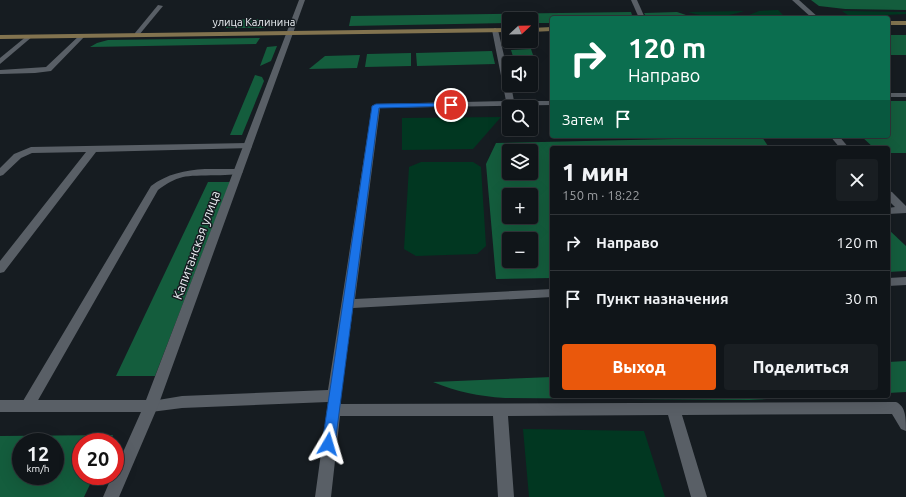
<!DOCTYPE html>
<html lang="ru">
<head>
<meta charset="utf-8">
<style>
  :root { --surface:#101519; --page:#191e22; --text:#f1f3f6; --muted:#9c9fa2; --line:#303438; --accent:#ea580c }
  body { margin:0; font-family:Ubuntu,sans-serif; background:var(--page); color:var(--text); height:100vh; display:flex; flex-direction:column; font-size:15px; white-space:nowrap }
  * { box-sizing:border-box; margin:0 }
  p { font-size:13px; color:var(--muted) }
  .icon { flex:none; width:22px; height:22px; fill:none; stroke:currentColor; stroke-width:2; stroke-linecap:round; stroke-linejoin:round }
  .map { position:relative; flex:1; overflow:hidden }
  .details { position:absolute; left:550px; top:146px; width:340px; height:252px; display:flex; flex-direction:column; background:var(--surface); border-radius:4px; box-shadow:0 4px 16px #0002,0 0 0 1px var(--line) }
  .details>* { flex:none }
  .top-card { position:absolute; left:550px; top:16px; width:340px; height:122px; border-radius:4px; box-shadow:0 4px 16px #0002,0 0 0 1px var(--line); background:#0b6e4f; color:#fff; overflow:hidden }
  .needle { width:26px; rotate:68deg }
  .controls { position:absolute; left:502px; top:12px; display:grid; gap:8px }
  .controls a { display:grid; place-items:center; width:36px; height:36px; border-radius:4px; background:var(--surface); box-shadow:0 4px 16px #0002,0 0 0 1px var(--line); font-size:20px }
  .speed { position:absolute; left:12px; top:433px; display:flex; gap:8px; font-size:20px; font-weight:700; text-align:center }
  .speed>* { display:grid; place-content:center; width:52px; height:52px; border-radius:50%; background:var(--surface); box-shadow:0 4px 16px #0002,0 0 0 1px var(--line); line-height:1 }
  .speed small { font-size:10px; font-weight:400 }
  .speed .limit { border:6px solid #d22; background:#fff; color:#111 }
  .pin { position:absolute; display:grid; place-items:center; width:34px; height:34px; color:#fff; margin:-17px; border:2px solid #fff; border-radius:50%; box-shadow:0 1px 4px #0007 }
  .me { position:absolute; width:44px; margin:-22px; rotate:7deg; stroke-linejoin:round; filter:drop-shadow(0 0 3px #0008) }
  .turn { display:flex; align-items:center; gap:14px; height:84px; padding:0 12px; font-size:18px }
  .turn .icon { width:52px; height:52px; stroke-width:2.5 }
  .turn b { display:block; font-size:28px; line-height:34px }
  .then { display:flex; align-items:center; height:38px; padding:0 12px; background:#0003; gap:8px; font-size:15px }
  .round { display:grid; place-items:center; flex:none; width:42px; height:42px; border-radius:4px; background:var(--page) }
  .overview { display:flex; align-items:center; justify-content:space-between; height:68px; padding:0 12px }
  h1 { font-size:24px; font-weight:800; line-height:30px }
  .action { display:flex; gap:8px; margin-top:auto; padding:8px 12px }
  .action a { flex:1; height:46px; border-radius:4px; background:var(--accent); color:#fff; font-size:16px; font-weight:800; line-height:46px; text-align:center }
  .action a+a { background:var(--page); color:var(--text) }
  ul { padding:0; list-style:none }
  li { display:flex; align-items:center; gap:12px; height:56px; padding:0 12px; border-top:1px solid var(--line) }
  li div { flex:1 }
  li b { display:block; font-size:15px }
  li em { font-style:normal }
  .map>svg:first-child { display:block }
  .green { fill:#013721 }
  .forest { fill:#145d3d; fill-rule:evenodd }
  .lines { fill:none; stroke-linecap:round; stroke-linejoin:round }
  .service { fill:#595f66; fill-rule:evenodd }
  .minor { fill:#595f66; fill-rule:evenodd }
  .secondary { fill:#82734f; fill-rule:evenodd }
  .route { fill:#1a73e8; stroke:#114b97 }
  .labels { text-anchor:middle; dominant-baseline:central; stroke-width:3; stroke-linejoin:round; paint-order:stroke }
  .far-street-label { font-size:11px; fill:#edf1f5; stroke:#161c21 }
  .street-label { font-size:13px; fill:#edf1f5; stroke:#161c21 }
</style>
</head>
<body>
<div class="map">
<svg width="906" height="497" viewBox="0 0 906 497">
  <rect width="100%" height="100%" fill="#161c21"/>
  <g class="green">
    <path d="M 778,10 L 785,17 L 744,17 L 759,11 Z"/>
    <path d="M 744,11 C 725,18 707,18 688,12 Z"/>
    <path d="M 842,11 L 906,12 L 906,14 L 885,15 L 883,18 L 852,18 Z"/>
    <path d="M 501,117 L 473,149 L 402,150 L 402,118 Z"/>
    <path d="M 421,162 L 473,162 L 481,167 L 486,246 L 477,254 L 416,256 L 404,249 L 409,167 Z"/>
    <path d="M 523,429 L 644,431 L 665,497 L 529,497 Z"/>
  </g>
  <g class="forest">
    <path d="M 811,0 L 906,0 L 906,10 L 845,9 L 819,6 Z"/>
    <path d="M 631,12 L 632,15 L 631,18 L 552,18 L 552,23 L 531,23 L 531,19 L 509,19 L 509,23 L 349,26 L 351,16 Z"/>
    <path d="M 677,12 L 692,17 L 647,18 L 644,13 Z"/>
    <path d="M 269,19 L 264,28 L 226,28 L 223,20 Z"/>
    <rect x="888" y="35" width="18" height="20"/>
    <path d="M 260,38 L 256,44 L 90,47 L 97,43 L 108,40 Z"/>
    <path d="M 277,46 L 271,61 L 260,66 L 267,47 Z"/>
    <path d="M 531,49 L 539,73 L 531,73 L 531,63 L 515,63 L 511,50 Z"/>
    <path d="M 492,51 L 495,64 L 417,66 L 416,53 Z"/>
    <path d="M 411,53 L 411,66 L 365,67 L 367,54 Z"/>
    <path d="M 360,55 L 357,68 L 309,69 L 325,56 Z"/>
    <path d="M 255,75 L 262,77 L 264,81 L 242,135 L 230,135 Z"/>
    <path d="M 888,101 L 906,101 L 906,153 L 888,153 L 888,148 L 874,148 L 861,136 L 888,136 Z"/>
    <path d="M 762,137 L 768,146 L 552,148 L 552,278 L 496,279 L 486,164 L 496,143 ZM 509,151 L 531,151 L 531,173 L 509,173 ZM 509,195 L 531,195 L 531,217 L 509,217 ZM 509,239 L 531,239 L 531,261 L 509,261 Z"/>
    <path d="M 208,182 L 230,182 L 155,376 L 116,376 Z"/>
    <path d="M 888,229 L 906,246 L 906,271 L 888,272 Z"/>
    <path d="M 906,361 L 906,392 L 888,393 L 888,362 Z"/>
    <path d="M 552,377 L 552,396 L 822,396 L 749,400 L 505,398 C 477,396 458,392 433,382 Z"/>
    <path d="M 113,435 L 110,442 L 81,442 L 81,476 L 94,476 L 84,497 L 0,497 L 0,436 ZM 21,442 L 55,442 L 55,476 L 21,476 Z"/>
  </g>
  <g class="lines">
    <g class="service">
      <path d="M 631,0 L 637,0 L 645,18 L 639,18 Z"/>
      <path d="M 158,5 L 163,6 L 139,35 L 135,35 L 135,33 Z"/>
      <path d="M 495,28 L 498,30 L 509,77 L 509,85 L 511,85 L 514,101 L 552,101 L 552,105 L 380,108 L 355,299 L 552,289 L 552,297 L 353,308 L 341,396 L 339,400 L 341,404 L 896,402 C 906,406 906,419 906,431 L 901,429 L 892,414 L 682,415 L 707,497 L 691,497 L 668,415 L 508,416 L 514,497 L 498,497 L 493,416 L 340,416 L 331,497 L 315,497 L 328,402 L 182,408 L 151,412 L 146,410 L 144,406 L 146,402 L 182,396 L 328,390 L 372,106 L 376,104 L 506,101 L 492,30 Z"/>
      <path d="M 81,34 L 86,35 L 51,71 L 35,73 L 0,74 L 0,70 L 46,67 Z"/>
      <path d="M 28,35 L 33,36 L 0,64 L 0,58 Z"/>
      <rect x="888" y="93" width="18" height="4"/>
      <path d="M 830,136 L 839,136 L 849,148 L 840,148 Z"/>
      <path d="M 248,143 L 252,146 L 251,148 L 96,152 L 4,272 L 0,273 L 0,261 L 86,152 L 32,153 L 21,158 L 3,175 L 0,176 L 0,168 L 14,154 L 31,147 Z"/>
      <path d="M 205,169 L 238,169 L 243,172 C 238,177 195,174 183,177 C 174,179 166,184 158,190 L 33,409 L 28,411 L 23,409 L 21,405 L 23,401 L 151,186 C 167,174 185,170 205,169 Z"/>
      <path d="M 888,191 L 892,192 L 906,206 L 906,213 L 888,214 L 888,208 L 895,207 L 888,200 Z"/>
      <path d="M 906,277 L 906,285 L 888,286 L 888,278 Z"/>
    </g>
    <g class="minor">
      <path d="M 299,0 L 305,0 L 158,406 L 119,497 L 103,497 L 112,476 L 115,476 L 115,470 L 141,412 L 0,412 L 0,400 L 146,400 Z"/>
      <path d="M 792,0 L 799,0 L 819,18 L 812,18 Z"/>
    </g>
    <g class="secondary">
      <rect x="888" y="21" width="18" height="4"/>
      <path d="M 552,27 L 552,31 L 531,32 L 531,28 Z"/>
      <path d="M 509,28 L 509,32 L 0,39 L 0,35 Z"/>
    </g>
  </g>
  <path class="route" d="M 451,103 L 453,103 L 453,106 L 379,108 L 335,444 L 333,448 L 328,449 L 324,448 L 322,444 L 372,106 L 376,104 Z"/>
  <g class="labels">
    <g class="far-street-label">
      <text x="254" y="22">улица Калинина</text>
    </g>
    <g class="street-label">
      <text transform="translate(196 245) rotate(-70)">Капитанская улица</text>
    </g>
  </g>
</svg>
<div class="controls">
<a><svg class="needle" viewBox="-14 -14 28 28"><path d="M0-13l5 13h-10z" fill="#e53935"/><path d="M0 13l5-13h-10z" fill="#9c9fa2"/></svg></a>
<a><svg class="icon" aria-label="sound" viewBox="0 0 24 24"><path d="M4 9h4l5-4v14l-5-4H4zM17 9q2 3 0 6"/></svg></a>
<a><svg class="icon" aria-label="search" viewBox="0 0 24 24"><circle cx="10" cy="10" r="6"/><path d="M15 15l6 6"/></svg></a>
<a><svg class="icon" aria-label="layers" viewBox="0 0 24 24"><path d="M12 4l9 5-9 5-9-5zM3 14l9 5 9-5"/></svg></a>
<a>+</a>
<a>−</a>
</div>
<div class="speed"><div>12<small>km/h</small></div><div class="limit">20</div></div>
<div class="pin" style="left:451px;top:105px;background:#d93025"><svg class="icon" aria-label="arrive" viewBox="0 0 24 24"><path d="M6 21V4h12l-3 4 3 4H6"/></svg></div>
<svg class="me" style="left:328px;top:444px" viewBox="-20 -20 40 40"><path d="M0-17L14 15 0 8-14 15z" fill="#1a73e8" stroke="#fff" stroke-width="4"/></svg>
<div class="top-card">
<div class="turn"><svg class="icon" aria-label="right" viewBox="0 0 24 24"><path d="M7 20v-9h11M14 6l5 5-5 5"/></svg><div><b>120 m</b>Направо</div></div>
<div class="then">Затем<svg class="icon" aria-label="arrive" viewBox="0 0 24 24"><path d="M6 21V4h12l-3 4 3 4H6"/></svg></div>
</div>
<section class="details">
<div class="overview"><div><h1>1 мин</h1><p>150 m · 18:22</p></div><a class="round"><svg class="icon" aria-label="close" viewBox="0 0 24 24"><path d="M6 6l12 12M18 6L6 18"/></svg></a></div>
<ul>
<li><svg class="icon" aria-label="right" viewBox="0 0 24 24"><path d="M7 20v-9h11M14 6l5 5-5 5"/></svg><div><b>Направо</b></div><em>120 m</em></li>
<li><svg class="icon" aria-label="arrive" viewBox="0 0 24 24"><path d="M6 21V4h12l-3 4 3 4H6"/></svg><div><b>Пункт назначения</b></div><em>30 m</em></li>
</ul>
<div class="action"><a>Выход</a><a>Поделиться</a></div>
</section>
</div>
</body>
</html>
